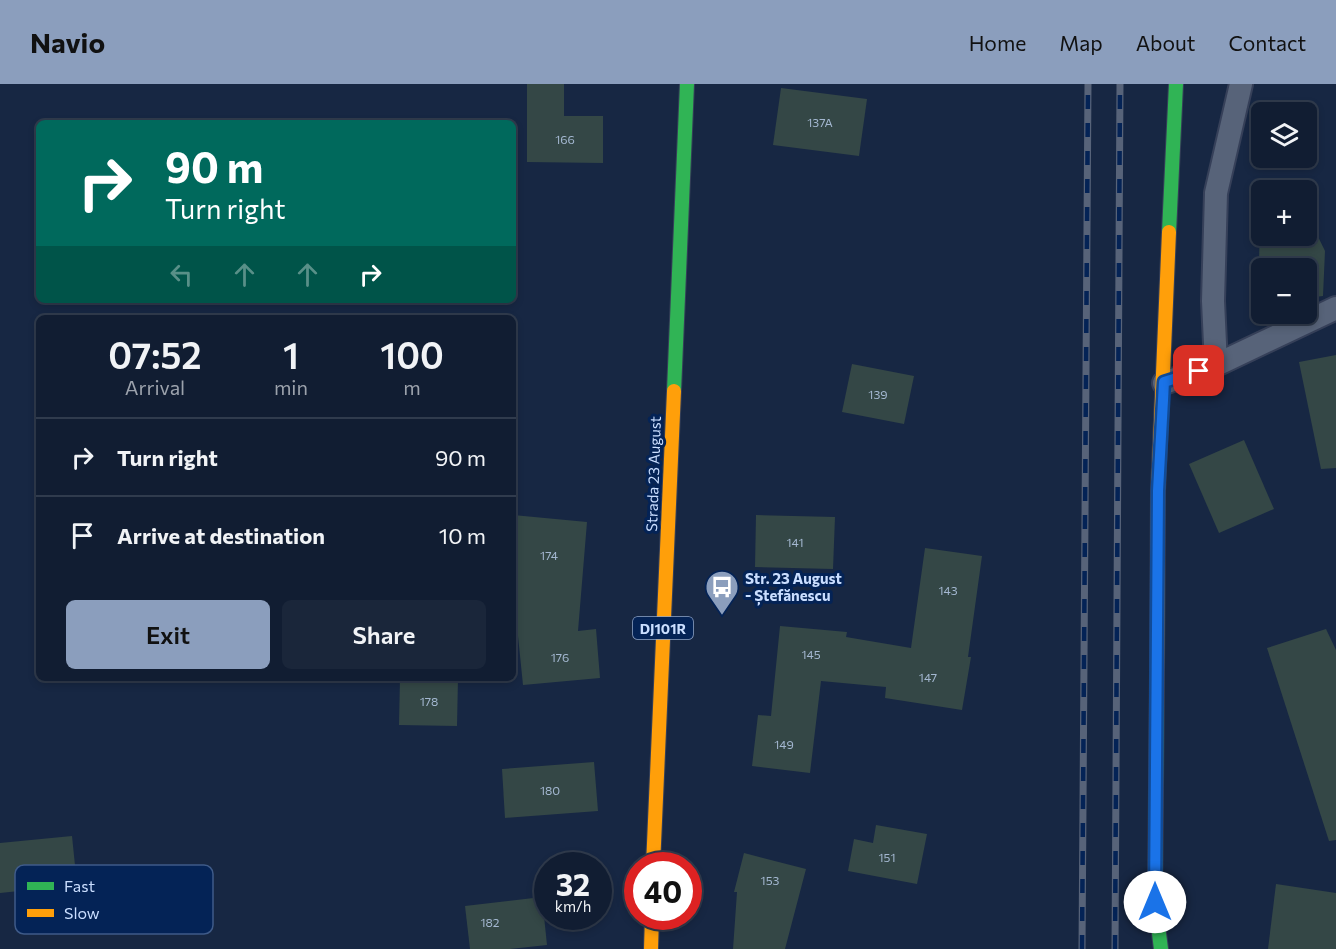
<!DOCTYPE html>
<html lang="en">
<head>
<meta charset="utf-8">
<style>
  :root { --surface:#111d32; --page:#1a263a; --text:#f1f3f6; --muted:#9ca2ac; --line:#303b4d; --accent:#8b9ebd }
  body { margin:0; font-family:Commissioner,sans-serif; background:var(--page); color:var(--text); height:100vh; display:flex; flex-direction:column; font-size:22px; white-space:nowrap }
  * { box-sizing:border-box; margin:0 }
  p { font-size:20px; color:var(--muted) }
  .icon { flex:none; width:33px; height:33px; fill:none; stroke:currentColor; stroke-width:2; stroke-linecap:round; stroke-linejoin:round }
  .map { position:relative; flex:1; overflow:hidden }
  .details { position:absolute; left:36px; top:231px; width:480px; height:366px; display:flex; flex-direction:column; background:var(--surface); border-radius:9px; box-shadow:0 3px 9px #0003,0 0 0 2px var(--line) }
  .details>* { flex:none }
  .banner { position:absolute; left:36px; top:36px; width:480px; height:183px; border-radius:9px; box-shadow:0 3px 9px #0003,0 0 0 2px var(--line); background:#00695c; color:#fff; overflow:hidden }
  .tools { position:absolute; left:1251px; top:18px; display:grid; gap:12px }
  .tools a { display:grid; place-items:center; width:66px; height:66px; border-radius:9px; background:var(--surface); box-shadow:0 3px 9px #0003,0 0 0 2px var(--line); font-size:30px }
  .speed { position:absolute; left:534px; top:768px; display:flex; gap:12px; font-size:30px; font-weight:700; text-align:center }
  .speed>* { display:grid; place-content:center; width:78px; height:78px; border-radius:50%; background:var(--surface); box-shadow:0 3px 9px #0003,0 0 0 2px var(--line); line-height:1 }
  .speed small { font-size:15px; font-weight:400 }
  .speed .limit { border:9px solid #d22; background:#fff; color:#111 }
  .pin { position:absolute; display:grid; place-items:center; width:51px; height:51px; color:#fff; margin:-26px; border-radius:12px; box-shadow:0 3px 9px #0006 }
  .me { position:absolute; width:66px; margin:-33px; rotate:0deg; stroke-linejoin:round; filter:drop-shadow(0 0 4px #0008) }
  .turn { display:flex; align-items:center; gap:21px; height:126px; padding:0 30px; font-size:27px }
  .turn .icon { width:78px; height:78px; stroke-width:2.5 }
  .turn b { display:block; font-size:42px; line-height:51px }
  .lanes { display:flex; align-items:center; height:57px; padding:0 30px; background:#0003; justify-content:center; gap:30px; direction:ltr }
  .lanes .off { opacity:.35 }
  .eta { display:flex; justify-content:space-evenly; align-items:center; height:102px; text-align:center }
  .eta b { font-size:36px; font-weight:600; line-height:42px }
  .primary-button { display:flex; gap:12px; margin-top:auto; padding:12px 30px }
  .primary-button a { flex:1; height:69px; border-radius:9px; background:var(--accent); color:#111; font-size:24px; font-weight:600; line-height:69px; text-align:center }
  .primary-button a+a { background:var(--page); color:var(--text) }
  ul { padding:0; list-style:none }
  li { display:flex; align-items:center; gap:18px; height:78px; padding:0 30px; border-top:2px solid var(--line) }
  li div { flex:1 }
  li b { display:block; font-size:22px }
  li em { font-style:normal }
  header { display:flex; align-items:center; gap:36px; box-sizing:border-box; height:84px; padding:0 30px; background:var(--accent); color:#111 }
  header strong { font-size:28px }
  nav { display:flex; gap:33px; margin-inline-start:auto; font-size:21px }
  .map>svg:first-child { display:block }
  .building { fill:#344746 }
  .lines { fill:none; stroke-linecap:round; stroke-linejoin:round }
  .lane-casing { stroke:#364059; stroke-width:26 }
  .fast-casing { stroke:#364059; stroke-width:16 }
  .slow-casing { stroke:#364059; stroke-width:16 }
  .lane { stroke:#576379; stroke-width:22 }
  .fast { stroke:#30b455; stroke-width:14 }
  .slow { stroke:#ff9f0a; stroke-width:14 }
  .rail-casing { stroke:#576379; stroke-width:7 }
  .rail { stroke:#042356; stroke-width:4.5; stroke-dasharray:14; stroke-linecap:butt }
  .route-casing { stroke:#114b97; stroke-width:15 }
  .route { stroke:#1a73e8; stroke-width:10 }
  .labels { text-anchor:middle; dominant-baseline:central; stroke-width:6; stroke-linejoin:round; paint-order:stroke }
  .number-label { font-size:12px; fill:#a4b8d1 }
  .shield { fill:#042356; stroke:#8fa6cc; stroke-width:1.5 }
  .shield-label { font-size:14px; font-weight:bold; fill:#cadeff }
  .street-label { font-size:15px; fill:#cadeff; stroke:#042356 }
  .poi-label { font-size:15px; font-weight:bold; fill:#cadeff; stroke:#042356; text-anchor:start }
  .key { fill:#042356; stroke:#3f5b89; stroke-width:1.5 }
  .key-label { font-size:16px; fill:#cadeff }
</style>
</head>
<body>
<header>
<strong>Navio</strong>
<nav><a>Home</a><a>Map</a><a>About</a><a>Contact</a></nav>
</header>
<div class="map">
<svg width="1336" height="865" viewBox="0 0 1336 865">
  <rect width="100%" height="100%" fill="#172743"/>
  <g class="building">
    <path d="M 527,0 L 564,0 L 564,32 L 603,32 L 603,79 L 527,78 Z"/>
    <path d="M 781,4 L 867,15 L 859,72 L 773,61 Z"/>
    <path d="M 1261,94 L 1305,96 L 1302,106 L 1262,106 L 1262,152 L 1306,152 L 1306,128 L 1325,167 L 1323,212 L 1306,214 L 1306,184 L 1262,184 L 1262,220 L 1258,220 Z"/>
    <path d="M 1336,271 L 1336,384 L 1321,385 L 1299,278 Z"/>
    <path d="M 852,280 L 914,292 L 904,340 L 842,328 Z"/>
    <path d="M 1244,356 L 1274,425 L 1219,449 L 1189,380 Z"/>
    <path d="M 513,431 L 587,438 L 578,547 L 596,545 L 600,594 L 523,601 L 513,503 Z"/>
    <path d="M 756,431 L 835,433 L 833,485 L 755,483 Z"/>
    <path d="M 925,464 L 982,472 L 968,573 L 971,573 L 962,626 L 885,614 L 886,603 L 821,597 L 810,689 L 752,682 L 758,631 L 771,632 L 780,542 L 847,548 L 846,553 L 911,564 Z"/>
    <path d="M 1326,545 L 1336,566 L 1336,756 L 1329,757 L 1267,564 Z"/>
    <path d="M 400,594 L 458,594 L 457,642 L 399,641 Z"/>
    <path d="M 594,678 L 598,727 L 505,734 L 502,685 Z"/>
    <path d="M 876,741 L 927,750 L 917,800 L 848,787 L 854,755 L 873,759 Z"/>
    <path d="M 72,752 L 77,801 L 0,809 L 0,759 Z"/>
    <path d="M 744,769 L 806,785 L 785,865 L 733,865 L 737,808 L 734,808 Z"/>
    <path d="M 1276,800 L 1336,809 L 1336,865 L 1268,865 Z"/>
    <path d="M 542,813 L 547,861 L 510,865 L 470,865 L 465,822 Z"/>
  </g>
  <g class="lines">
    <g class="lane-casing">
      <g id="lane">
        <path d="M 1216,281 L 1336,224"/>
        <path d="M 1164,299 L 1216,281 L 1213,217 L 1216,109 L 1241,0"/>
      </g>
    </g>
    <g class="fast-casing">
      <g id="fast">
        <path d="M 1169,148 L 1176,0"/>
        <path d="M 674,307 L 687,0"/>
        <path d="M 1157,587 L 1155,818 L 1161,865"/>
      </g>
    </g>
    <g class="slow-casing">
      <g id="slow">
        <path d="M 1157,587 L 1158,407 L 1169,148"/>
        <path d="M 653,782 L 674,307"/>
        <path d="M 651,865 L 652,832"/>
      </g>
    </g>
    <use href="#lane" class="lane"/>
    <use href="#fast" class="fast"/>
    <use href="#slow" class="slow"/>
    <g class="rail-casing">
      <g id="rail">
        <path d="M 1082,865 L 1088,0"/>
        <path d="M 1115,865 L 1120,0"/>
      </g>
    </g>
    <use href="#rail" class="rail"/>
  </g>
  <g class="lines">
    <g class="route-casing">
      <path id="route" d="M 1155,818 L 1158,407 L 1164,298 L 1199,287"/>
    </g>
    <use href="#route" class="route"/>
  </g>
  <defs>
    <g id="bus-pin" transform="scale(1.725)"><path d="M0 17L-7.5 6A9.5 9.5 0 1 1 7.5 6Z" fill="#8b9ebd" stroke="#042356"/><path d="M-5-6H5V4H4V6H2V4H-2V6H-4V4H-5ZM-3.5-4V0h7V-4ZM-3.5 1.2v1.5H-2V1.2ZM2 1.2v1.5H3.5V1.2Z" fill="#fff"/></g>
  </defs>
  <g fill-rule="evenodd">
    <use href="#bus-pin" x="722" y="503"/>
  </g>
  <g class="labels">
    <g class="number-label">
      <text x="820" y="38">137A</text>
      <text x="565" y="55">166</text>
      <text x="878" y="310">139</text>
      <text x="795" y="458">141</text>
      <text x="549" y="471">174</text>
      <text x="948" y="506">143</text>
      <text x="811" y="570">145</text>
      <text x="560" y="573">176</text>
      <text x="928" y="593">147</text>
      <text x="429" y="617">178</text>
      <text x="784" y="660">149</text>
      <text x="550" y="706">180</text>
      <text x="887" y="773">151</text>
      <text x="770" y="796">153</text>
      <text x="490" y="838">182</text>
    </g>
    <rect class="shield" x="633" y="533" width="60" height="22" rx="4.5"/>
    <g class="shield-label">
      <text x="663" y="544">DJ101R</text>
    </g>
    <g class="street-label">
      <text transform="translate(653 390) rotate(-88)">Strada 23 August</text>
    </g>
    <g class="poi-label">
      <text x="745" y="494">Str. 23 August<tspan x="745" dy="17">- Ștefănescu</tspan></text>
    </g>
  </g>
  <rect x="15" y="781" width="198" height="69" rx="9" class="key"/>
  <rect x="27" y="798" width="27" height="8" fill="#30b455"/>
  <rect x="27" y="825" width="27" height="8" fill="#ff9f0a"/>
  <g class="key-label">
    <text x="64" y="808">Fast</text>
    <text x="64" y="835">Slow</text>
  </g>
</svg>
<div class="tools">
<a><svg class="icon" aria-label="layers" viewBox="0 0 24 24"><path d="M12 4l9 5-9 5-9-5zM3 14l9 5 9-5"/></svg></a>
<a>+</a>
<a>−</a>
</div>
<div class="speed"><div>32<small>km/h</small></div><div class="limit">40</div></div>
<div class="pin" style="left:1199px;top:287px;background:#d93025"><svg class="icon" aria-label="arrive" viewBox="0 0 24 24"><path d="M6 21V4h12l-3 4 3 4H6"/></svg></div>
<svg class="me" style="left:1155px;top:818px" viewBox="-20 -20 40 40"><circle r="19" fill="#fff"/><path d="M0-13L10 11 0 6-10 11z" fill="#1a73e8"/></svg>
<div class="banner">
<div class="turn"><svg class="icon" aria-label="right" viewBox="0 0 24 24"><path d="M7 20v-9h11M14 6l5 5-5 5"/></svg><div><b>90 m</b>Turn right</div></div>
<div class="lanes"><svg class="icon off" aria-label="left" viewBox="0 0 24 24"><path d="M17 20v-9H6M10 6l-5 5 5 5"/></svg><svg class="icon off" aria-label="ahead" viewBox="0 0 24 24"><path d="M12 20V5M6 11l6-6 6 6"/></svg><svg class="icon off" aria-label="ahead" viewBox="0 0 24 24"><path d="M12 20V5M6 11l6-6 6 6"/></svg><svg class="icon" aria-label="right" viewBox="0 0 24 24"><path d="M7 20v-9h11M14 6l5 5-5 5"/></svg></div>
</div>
<section class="details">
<div class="eta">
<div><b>07:52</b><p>Arrival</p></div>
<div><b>1</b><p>min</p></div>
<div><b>100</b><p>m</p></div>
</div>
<ul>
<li><svg class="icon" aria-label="right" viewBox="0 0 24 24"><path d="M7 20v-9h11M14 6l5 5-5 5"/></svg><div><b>Turn right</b></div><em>90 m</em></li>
<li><svg class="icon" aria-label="arrive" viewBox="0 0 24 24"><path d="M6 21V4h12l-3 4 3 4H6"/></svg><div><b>Arrive at destination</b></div><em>10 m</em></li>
</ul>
<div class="primary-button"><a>Exit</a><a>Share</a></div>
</section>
</div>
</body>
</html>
